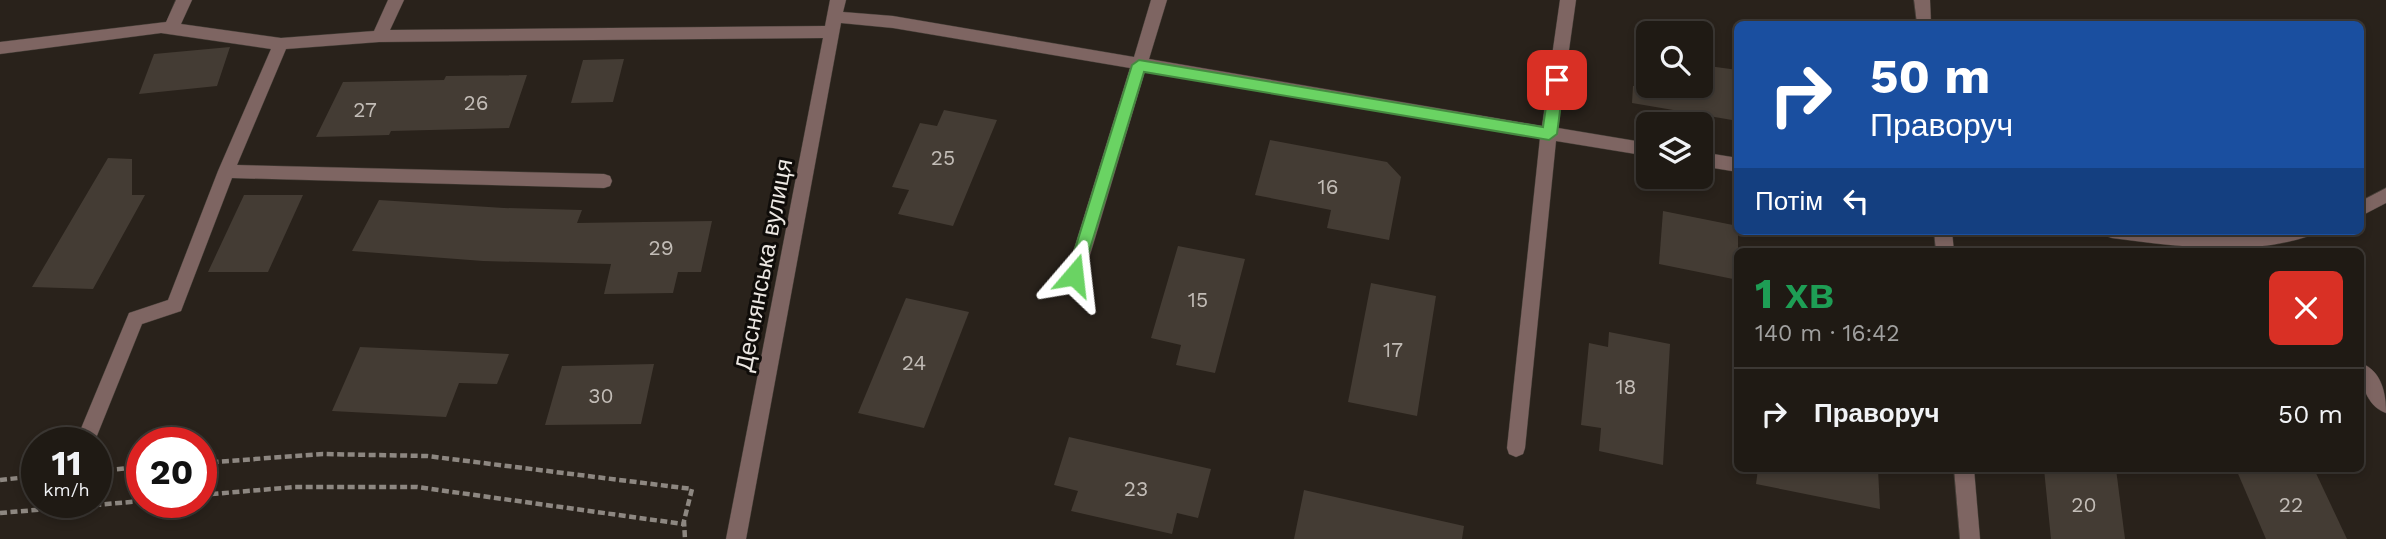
<!DOCTYPE html>
<html lang="uk">
<head>
<meta charset="utf-8">
<style>
  :root { --surface:#1f1a14; --page:#2c2722; --text:#f1f3f6; --muted:#a1a1a0; --line:#3c3834 }
  body { margin:0; font-family:"Work Sans",sans-serif; background:var(--page); color:var(--text); height:100vh; display:flex; flex-direction:column; font-size:26px; white-space:nowrap }
  * { box-sizing:border-box; margin:0 }
  p { font-size:23px; color:var(--muted) }
  .icon { flex:none; width:38px; height:38px; fill:none; stroke:currentColor; stroke-width:2; stroke-linecap:round; stroke-linejoin:round }
  .map { position:relative; flex:1; overflow:hidden }
  .drawer { position:absolute; left:1734px; top:248px; width:630px; height:224px; display:flex; flex-direction:column; background:var(--surface); border-radius:10px; box-shadow:0 4px 10px #0003,0 0 0 2px var(--line) }
  .drawer>* { flex:none }
  .guide { position:absolute; left:1734px; top:21px; width:630px; height:214px; border-radius:10px; box-shadow:0 4px 10px #0003,0 0 0 2px var(--line); background:#1a4fa0; color:#fff; overflow:hidden }
  .buttons { position:absolute; left:1636px; top:21px; display:grid; gap:14px }
  .buttons a { display:grid; place-items:center; width:77px; height:77px; border-radius:10px; background:var(--surface); box-shadow:0 4px 10px #0003,0 0 0 2px var(--line); font-size:35px }
  .speed { position:absolute; left:21px; top:427px; display:flex; gap:14px; font-size:35px; font-weight:700; text-align:center }
  .speed>* { display:grid; place-content:center; width:91px; height:91px; border-radius:50%; background:var(--surface); box-shadow:0 4px 10px #0003,0 0 0 2px var(--line); line-height:1 }
  .speed small { font-size:18px; font-weight:400 }
  .speed .limit { border:10px solid #d22; background:#fff; color:#111 }
  .pin { position:absolute; display:grid; place-items:center; width:60px; height:60px; color:#fff; margin:-30px; border-radius:14px; box-shadow:0 4px 10px #0006 }
  .me { position:absolute; width:77px; margin:-38px; rotate:17deg; stroke-linejoin:round; filter:drop-shadow(0 0 5px #0008) }
  .turn { display:flex; align-items:center; gap:24px; height:147px; padding:0 21px; font-size:32px }
  .turn .icon { width:91px; height:91px; stroke-width:2.5 }
  .turn b { display:block; font-size:49px; line-height:60px }
  .then { display:flex; align-items:center; height:66px; padding:0 21px; background:#0003; gap:14px; font-size:26px }
  .round { display:grid; place-items:center; flex:none; width:74px; height:74px; border-radius:10px; background:var(--page) }
  .summary { display:flex; align-items:center; justify-content:space-between; height:119px; padding:0 21px }
  h1 { font-size:42px; font-weight:700; line-height:52px; color:#1e9e55 }
  ul { padding:0; list-style:none }
  li { display:flex; align-items:center; gap:21px; height:91px; padding:0 21px; border-top:2px solid var(--line) }
  li div { flex:1 }
  li b { display:block; font-size:26px }
  li em { font-style:normal }
  .map>svg:first-child { display:block }
  .building { fill:#443c34 }
  .lines { fill:none; stroke-linecap:round; stroke-linejoin:round }
  .minor-casing { stroke:#443e37; stroke-width:1 }
  .path { stroke:#8d8781; stroke-width:4.5; stroke-dasharray:7 3.5; stroke-linecap:butt }
  .minor { fill:#7e6562; fill-rule:evenodd }
  .route { fill:#6ad363; stroke:#458940; stroke-width:2 }
  .labels { text-anchor:middle; dominant-baseline:central; stroke-width:6; stroke-linejoin:round; paint-order:stroke }
  .number-label { font-size:21px; fill:#c2bcb6 }
  .street-label { font-size:24px; fill:#ece7e2; stroke:#0f0c09 }
</style>
</head>
<body>
<div class="map">
<svg width="2386" height="539" viewBox="0 0 2386 539">
  <rect width="100%" height="100%" fill="#29221b"/>
  <g class="building">
    <path d="M 230,47 L 217,86 L 139,94 L 154,54 Z"/>
    <path d="M 624,59 L 613,102 L 571,103 L 583,60 Z"/>
    <path d="M 1701,65 L 1738,70 L 1738,121 L 1632,103 L 1633,86 L 1701,86 Z"/>
    <path d="M 527,75 L 509,128 L 391,131 L 389,135 L 316,137 L 343,82 L 444,80 L 446,76 Z"/>
    <path d="M 944,110 L 997,120 L 953,226 L 898,214 L 909,190 L 892,187 L 920,123 L 937,126 Z"/>
    <path d="M 1270,140 L 1387,162 L 1401,177 L 1389,240 L 1327,228 L 1331,210 L 1255,195 Z"/>
    <path d="M 108,158 L 132,159 L 132,195 L 145,195 L 93,289 L 32,287 Z"/>
    <path d="M 244,195 L 303,195 L 268,272 L 208,272 Z"/>
    <path d="M 379,200 L 504,208 L 582,210 L 577,223 L 712,221 L 701,272 L 678,272 L 673,293 L 604,294 L 611,264 L 483,261 L 352,251 Z"/>
    <path d="M 1663,211 L 1738,226 L 1738,280 L 1659,264 Z"/>
    <path d="M 1178,246 L 1245,259 L 1215,373 L 1176,365 L 1181,345 L 1151,338 Z"/>
    <path d="M 1371,283 L 1436,296 L 1417,416 L 1348,402 Z"/>
    <path d="M 906,298 L 969,312 L 924,428 L 858,413 Z"/>
    <path d="M 1609,332 L 1670,344 L 1663,465 L 1599,451 L 1601,428 L 1581,425 L 1589,343 L 1608,347 Z"/>
    <path d="M 360,347 L 509,354 L 497,384 L 459,383 L 446,417 L 332,411 Z"/>
    <path d="M 654,364 L 641,424 L 545,425 L 562,366 Z"/>
    <path d="M 1069,437 L 1211,469 L 1198,518 L 1177,513 L 1172,534 L 1071,511 L 1078,491 L 1054,485 Z"/>
    <path d="M 1758,469 L 1878,469 L 1880,509 L 1756,484 Z"/>
    <path d="M 2044,469 L 2116,469 L 2125,539 L 2051,539 Z"/>
    <path d="M 2236,469 L 2314,469 L 2347,539 L 2266,539 Z"/>
    <path d="M 1304,490 L 1464,526 L 1462,539 L 1294,539 Z"/>
  </g>
  <g class="lines">
    <g class="minor-casing">
      <g id="minor">
        <path d="M 176,0 L 192,0 L 181,24 L 281,38 L 374,31 L 388,0 L 404,0 L 390,30 L 825,26 L 830,0 L 846,0 L 843,12 L 893,16 L 1134,57 L 1151,0 L 1167,0 L 1149,59 L 1542,126 L 1560,0 L 1576,0 L 1558,128 L 1648,143 L 1648,156 L 1556,141 L 1525,448 L 1523,454 L 1516,457 L 1509,454 L 1507,448 L 1540,138 L 1145,71 L 1084,275 L 1081,280 L 1075,282 L 1069,280 L 1066,275 L 1130,68 L 893,28 L 841,23 L 746,539 L 726,539 L 823,38 L 379,42 L 286,49 L 237,165 L 604,174 L 610,176 L 612,181 L 610,186 L 604,188 L 232,178 L 181,311 L 142,324 L 94,443 L 75,443 L 129,313 L 168,300 L 218,171 L 271,49 L 161,33 L 0,54 L 0,42 L 166,22 Z"/>
        <path d="M 1914,0 L 1930,0 L 1931,24 L 1917,24 Z"/>
        <path d="M 1701,152 L 1738,158 L 1738,172 L 1701,166 Z"/>
        <path d="M 2386,188 L 2386,203 L 2361,216 L 2361,201 Z"/>
        <path d="M 1934,231 L 1952,231 L 1954,252 L 1936,252 Z"/>
        <path d="M 2103,231 L 2312,231 L 2309,236 C 2247,257 2175,246 2112,238 L 2106,236 Z"/>
        <path d="M 2361,363 C 2382,371 2386,394 2386,413 C 2366,406 2360,382 2361,363 Z"/>
        <path d="M 1954,469 L 1974,469 L 1980,539 L 1960,539 Z"/>
      </g>
    </g>
    <g class="path">
      <path d="M 201,463 L 323,454 L 427,456 L 692,489 L 684,521 L 685,539"/>
      <path d="M 96,471 L 142,467"/>
      <path d="M 0,480 L 37,476"/>
      <path d="M 201,495 L 295,487 L 417,487 L 683,524"/>
      <path d="M 0,513 L 142,501"/>
    </g>
    <use href="#minor" class="minor"/>
  </g>
  <path class="route" d="M 1139,60 L 1543,127 L 1550,80 L 1557,75 L 1564,80 L 1557,134 L 1549,140 L 1144,72 L 1082,275 L 1080,280 L 1069,280 L 1067,275 L 1132,65 Z"/>
  <g class="labels">
    <g class="number-label">
      <text x="476" y="102">26</text>
      <text x="365" y="109">27</text>
      <text x="943" y="157">25</text>
      <text x="1328" y="186">16</text>
      <text x="661" y="247">29</text>
      <text x="1198" y="299">15</text>
      <text x="1393" y="349">17</text>
      <text x="914" y="362">24</text>
      <text x="1626" y="386">18</text>
      <text x="601" y="395">30</text>
      <text x="1136" y="488">23</text>
      <text x="2084" y="504">20</text>
      <text x="2291" y="504">22</text>
    </g>
    <g class="street-label">
      <text transform="translate(764 265) rotate(-79)">Деснянська вулиця</text>
    </g>
  </g>
</svg>
<div class="buttons">
<a><svg class="icon" aria-label="search" viewBox="0 0 24 24"><circle cx="10" cy="10" r="6"/><path d="M15 15l6 6"/></svg></a>
<a><svg class="icon" aria-label="layers" viewBox="0 0 24 24"><path d="M12 4l9 5-9 5-9-5zM3 14l9 5 9-5"/></svg></a>
</div>
<div class="speed"><div>11<small>km/h</small></div><div class="limit">20</div></div>
<div class="pin" style="left:1557px;top:80px;background:#d93025"><svg class="icon" aria-label="arrive" viewBox="0 0 24 24"><path d="M6 21V4h12l-3 4 3 4H6"/></svg></div>
<svg class="me" style="left:1074px;top:275px" viewBox="-20 -20 40 40"><path d="M0-17L14 15 0 8-14 15z" fill="#6ad363" stroke="#fff" stroke-width="4"/></svg>
<div class="guide">
<div class="turn"><svg class="icon" aria-label="right" viewBox="0 0 24 24"><path d="M7 20v-9h11M14 6l5 5-5 5"/></svg><div><b>50 m</b>Праворуч</div></div>
<div class="then">Потім<svg class="icon" aria-label="left" viewBox="0 0 24 24"><path d="M17 20v-9H6M10 6l-5 5 5 5"/></svg></div>
</div>
<section class="drawer">
<div class="summary"><div><h1>1 хв</h1><p>140 m · 16:42</p></div><a class="round" style="background:#d93025;color:#fff"><svg class="icon" aria-label="close" viewBox="0 0 24 24"><path d="M6 6l12 12M18 6L6 18"/></svg></a></div>
<ul>
<li><svg class="icon" aria-label="right" viewBox="0 0 24 24"><path d="M7 20v-9h11M14 6l5 5-5 5"/></svg><div><b>Праворуч</b></div><em>50 m</em></li>
</ul>
</section>
</div>
</body>
</html>
